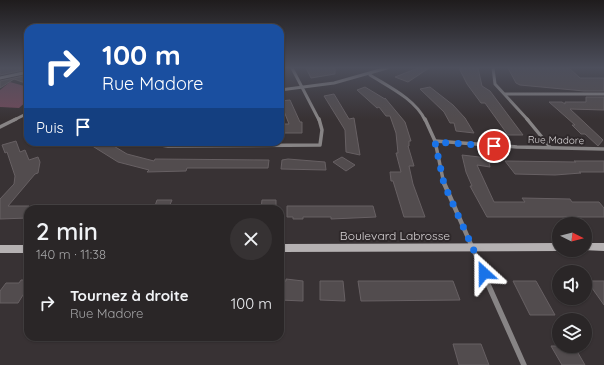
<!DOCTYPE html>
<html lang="fr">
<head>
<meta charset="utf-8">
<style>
  :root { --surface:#2a2627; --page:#363233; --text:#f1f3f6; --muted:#a5a5a7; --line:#464344 }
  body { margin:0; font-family:Quicksand,sans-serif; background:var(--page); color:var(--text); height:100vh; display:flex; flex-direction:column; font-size:15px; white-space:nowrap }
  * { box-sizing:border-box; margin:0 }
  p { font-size:13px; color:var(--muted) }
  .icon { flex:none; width:22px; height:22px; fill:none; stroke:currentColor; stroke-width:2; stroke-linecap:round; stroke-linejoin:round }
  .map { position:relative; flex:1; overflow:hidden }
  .drawer { position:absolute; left:24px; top:205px; width:260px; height:136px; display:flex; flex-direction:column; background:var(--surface); border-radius:12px; box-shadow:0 1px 3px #0004,0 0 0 1px var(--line) }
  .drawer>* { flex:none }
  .hud { position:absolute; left:24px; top:24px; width:260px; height:122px; border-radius:12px; box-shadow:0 1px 3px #0004,0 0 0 1px var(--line); background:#1a4fa0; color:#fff; overflow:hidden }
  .needle { width:26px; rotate:96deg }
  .tools { position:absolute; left:552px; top:217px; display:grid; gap:8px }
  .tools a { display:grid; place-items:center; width:40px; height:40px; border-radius:50%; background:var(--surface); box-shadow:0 1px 3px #0004,0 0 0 1px var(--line); font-size:20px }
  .pin { position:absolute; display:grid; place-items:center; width:34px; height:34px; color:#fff; margin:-17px; border:2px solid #fff; border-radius:50%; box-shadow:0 1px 4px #0007 }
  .me { position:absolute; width:44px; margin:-22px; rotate:336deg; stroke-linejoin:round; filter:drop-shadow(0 0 3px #0008) }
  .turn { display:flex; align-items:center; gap:14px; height:84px; padding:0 12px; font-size:18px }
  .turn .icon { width:52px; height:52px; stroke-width:2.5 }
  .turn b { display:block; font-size:28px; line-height:34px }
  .then { display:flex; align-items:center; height:38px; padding:0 12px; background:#0003; gap:8px; font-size:15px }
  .round { display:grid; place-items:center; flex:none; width:42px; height:42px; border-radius:21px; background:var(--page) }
  .headline { display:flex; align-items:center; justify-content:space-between; height:68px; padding:0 12px }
  h1 { font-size:24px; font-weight:600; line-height:30px }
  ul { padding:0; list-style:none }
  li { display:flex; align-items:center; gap:12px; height:60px; padding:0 12px }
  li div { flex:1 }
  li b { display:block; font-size:15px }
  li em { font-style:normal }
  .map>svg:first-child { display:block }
  .green { fill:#704a5a }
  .building { fill:#524c4e; stroke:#676063 }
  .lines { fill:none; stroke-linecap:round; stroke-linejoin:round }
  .street-far3 { stroke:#878485; stroke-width:3 }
  .street-far2 { stroke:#878485; stroke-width:3.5 }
  .street-far1 { stroke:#878485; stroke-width:4.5 }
  .street { stroke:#878485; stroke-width:5.5 }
  .secondary { fill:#b5b1b2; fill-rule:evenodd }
  .route { stroke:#1a73e8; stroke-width:7; stroke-dasharray:0 12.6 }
  .labels { text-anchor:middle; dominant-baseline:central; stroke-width:4; stroke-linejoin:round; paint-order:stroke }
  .street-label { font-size:10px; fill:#d7d3d5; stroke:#2e282a }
  .near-street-label { font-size:12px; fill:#d7d3d5; stroke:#2e282a }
</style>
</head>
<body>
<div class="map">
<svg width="604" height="365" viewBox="0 0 604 365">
  <rect width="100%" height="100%" fill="#383234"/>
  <path class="green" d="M 10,82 L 28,87 L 28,100 L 19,108 L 0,107 L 0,90 Z"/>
  <g class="building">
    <path d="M 0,68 L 28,68 L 28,69 L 0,75 Z"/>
    <path d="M 306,68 L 335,68 L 335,74 L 311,78 Z"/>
    <path d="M 418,68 L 429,68 L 408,82 L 395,77 Z"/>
    <path d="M 459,68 L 478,68 L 482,86 L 490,91 L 523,135 L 508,135 L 485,103 L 481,103 L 467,84 Z"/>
    <path d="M 508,68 L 569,68 L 580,78 L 604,78 L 604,91 L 584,91 L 520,85 L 516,83 Z"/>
    <path d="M 28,75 L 28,84 L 14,79 L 0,88 L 0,81 Z"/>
    <path d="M 365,87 L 385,99 L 385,98 L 405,122 L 411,141 L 409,141 L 409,146 L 408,146 L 414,166 L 409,166 L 413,184 L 425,217 L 404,217 L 393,181 L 391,181 L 390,172 L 401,172 L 396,153 L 398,153 L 396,133 L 390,116 L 386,116 L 379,107 L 377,108 L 357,90 Z"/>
    <path d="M 430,87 L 453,105 L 465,118 L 474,133 L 456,131 L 454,123 L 450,123 L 444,112 L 420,89 Z"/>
    <path d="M 334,94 L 349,119 L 354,118 L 360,155 L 346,152 L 345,130 L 324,96 Z"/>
    <path d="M 586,97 L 604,97 L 604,110 L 570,109 L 603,140 L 598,146 L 585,134 L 581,134 L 572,125 L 575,125 L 549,102 L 562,102 L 565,104 L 565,102 L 586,102 Z"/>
    <path d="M 290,100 L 300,122 L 302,122 L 302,133 L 280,133 L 280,124 L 289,124 L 280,101 Z"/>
    <path d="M 16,141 L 20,152 L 25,150 L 29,160 L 38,157 L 40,162 L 38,173 L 35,174 L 8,206 L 29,206 L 28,218 L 0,219 L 0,199 L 14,184 L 15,176 L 7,152 L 5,153 L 2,145 Z"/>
    <path d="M 86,142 L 107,142 L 127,154 L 154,161 L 155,159 L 269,160 L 268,168 L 187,168 L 186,171 L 147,172 L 149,170 L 118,162 Z"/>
    <path d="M 462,155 L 488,158 L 490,167 L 477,165 L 494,202 L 525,202 L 522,198 L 570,199 L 572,202 L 599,202 L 604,208 L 604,217 L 487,217 L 470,186 L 472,186 L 466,172 Z"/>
    <path d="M 342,157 L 355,165 L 346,171 L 333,162 Z"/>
    <path d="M 288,159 L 325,162 L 326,170 L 281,169 L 282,160 Z"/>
    <path d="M 505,161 L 576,162 L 574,161 L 604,161 L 604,172 L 579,172 L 581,173 L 555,175 L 515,174 Z"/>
    <path d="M 157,200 L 172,200 L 168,209 L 154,209 Z"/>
    <path d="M 262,200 L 276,200 L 276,209 L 261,209 Z"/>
    <path d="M 287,206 L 373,206 L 376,217 L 331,219 L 331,217 L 303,217 L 303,219 L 293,219 L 293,217 L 287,217 Z"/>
    <path d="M 286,279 L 303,281 L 303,301 L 280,300 L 280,281 L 286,281 Z"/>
    <path d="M 21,280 L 28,280 L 28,287 L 18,303 L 0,303 L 0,291 L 6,283 L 19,283 Z"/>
    <path d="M 320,281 L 343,281 L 345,301 L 320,300 Z"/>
    <path d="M 358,281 L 453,281 L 460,300 L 361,301 Z"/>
    <path d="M 513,281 L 536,281 L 555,315 L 530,315 Z"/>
    <path d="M 587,281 L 604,281 L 604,305 Z"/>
    <path d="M 453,344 L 481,344 L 489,365 L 459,365 Z"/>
    <path d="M 551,346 L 574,346 L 585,365 L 562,365 Z"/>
  </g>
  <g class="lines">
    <g class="street-far3">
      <path d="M 292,68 L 319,120"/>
      <path d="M 493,68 L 495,84 L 528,120"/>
      <path d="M 370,75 C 389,87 415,99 425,120"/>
      <path d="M 0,78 L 28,72"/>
      <path d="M 280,90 L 334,83 L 387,68"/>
      <path d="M 505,94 L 604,94"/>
      <path d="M 14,120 L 28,113"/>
    </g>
    <g class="street-far2">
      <path d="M 425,119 L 435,141 L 444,184"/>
      <path d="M 527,119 L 550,147"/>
      <path d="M 0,127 L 16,119"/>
      <path d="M 435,141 L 517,147 L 604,149"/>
      <path d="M 140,142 L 168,146 L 320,145 L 322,130 L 319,119"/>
    </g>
    <path class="street-far1" d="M 444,183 L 480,265"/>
    <path class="street" d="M 479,264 L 524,365"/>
    <g class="secondary">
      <path d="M 559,243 L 559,250 L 562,250 L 559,251 L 280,252 L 280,244 Z"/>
      <path d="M 585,243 L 604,243 L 604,251 L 582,250 L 585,250 Z"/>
      <rect x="0" y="245" width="28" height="8"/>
    </g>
  </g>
  <linearGradient id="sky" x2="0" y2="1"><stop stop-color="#1f1c1d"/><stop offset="0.57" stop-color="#4d4f5c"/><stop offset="1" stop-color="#4d4f5c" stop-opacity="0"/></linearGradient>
  <rect width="604" height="119" fill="url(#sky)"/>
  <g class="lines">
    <path class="route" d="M 484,273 L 444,184 L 435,142 L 494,146"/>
  </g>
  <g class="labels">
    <g class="street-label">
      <text transform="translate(556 140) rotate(1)">Rue Madore</text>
    </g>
    <g class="near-street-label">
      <text x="395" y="235">Boulevard Labrosse</text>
    </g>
  </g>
</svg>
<div class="tools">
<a><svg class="needle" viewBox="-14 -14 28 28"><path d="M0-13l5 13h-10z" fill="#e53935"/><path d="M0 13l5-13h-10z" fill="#a5a5a7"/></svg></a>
<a><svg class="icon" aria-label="sound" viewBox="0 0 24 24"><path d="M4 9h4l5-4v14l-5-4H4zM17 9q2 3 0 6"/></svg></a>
<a><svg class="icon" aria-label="layers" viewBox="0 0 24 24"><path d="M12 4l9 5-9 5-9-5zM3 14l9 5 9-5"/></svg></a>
</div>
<div class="pin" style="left:494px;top:146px;background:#d93025"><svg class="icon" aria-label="arrive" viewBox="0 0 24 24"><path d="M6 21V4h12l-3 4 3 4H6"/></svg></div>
<svg class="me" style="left:484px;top:273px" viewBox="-20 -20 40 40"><path d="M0-17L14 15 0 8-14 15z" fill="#1a73e8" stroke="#fff" stroke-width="4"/></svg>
<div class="hud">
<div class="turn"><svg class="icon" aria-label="right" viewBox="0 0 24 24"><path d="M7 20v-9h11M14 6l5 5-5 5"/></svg><div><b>100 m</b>Rue Madore</div></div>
<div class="then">Puis<svg class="icon" aria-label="arrive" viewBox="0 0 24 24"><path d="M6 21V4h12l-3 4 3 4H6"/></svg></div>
</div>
<section class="drawer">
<div class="headline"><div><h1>2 min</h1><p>140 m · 11:38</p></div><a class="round"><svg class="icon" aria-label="close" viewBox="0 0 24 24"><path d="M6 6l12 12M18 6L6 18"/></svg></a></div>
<ul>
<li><svg class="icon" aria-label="right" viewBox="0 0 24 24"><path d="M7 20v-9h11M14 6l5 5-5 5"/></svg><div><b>Tournez à droite</b><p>Rue Madore</p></div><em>100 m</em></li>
</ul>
</section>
</div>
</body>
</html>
